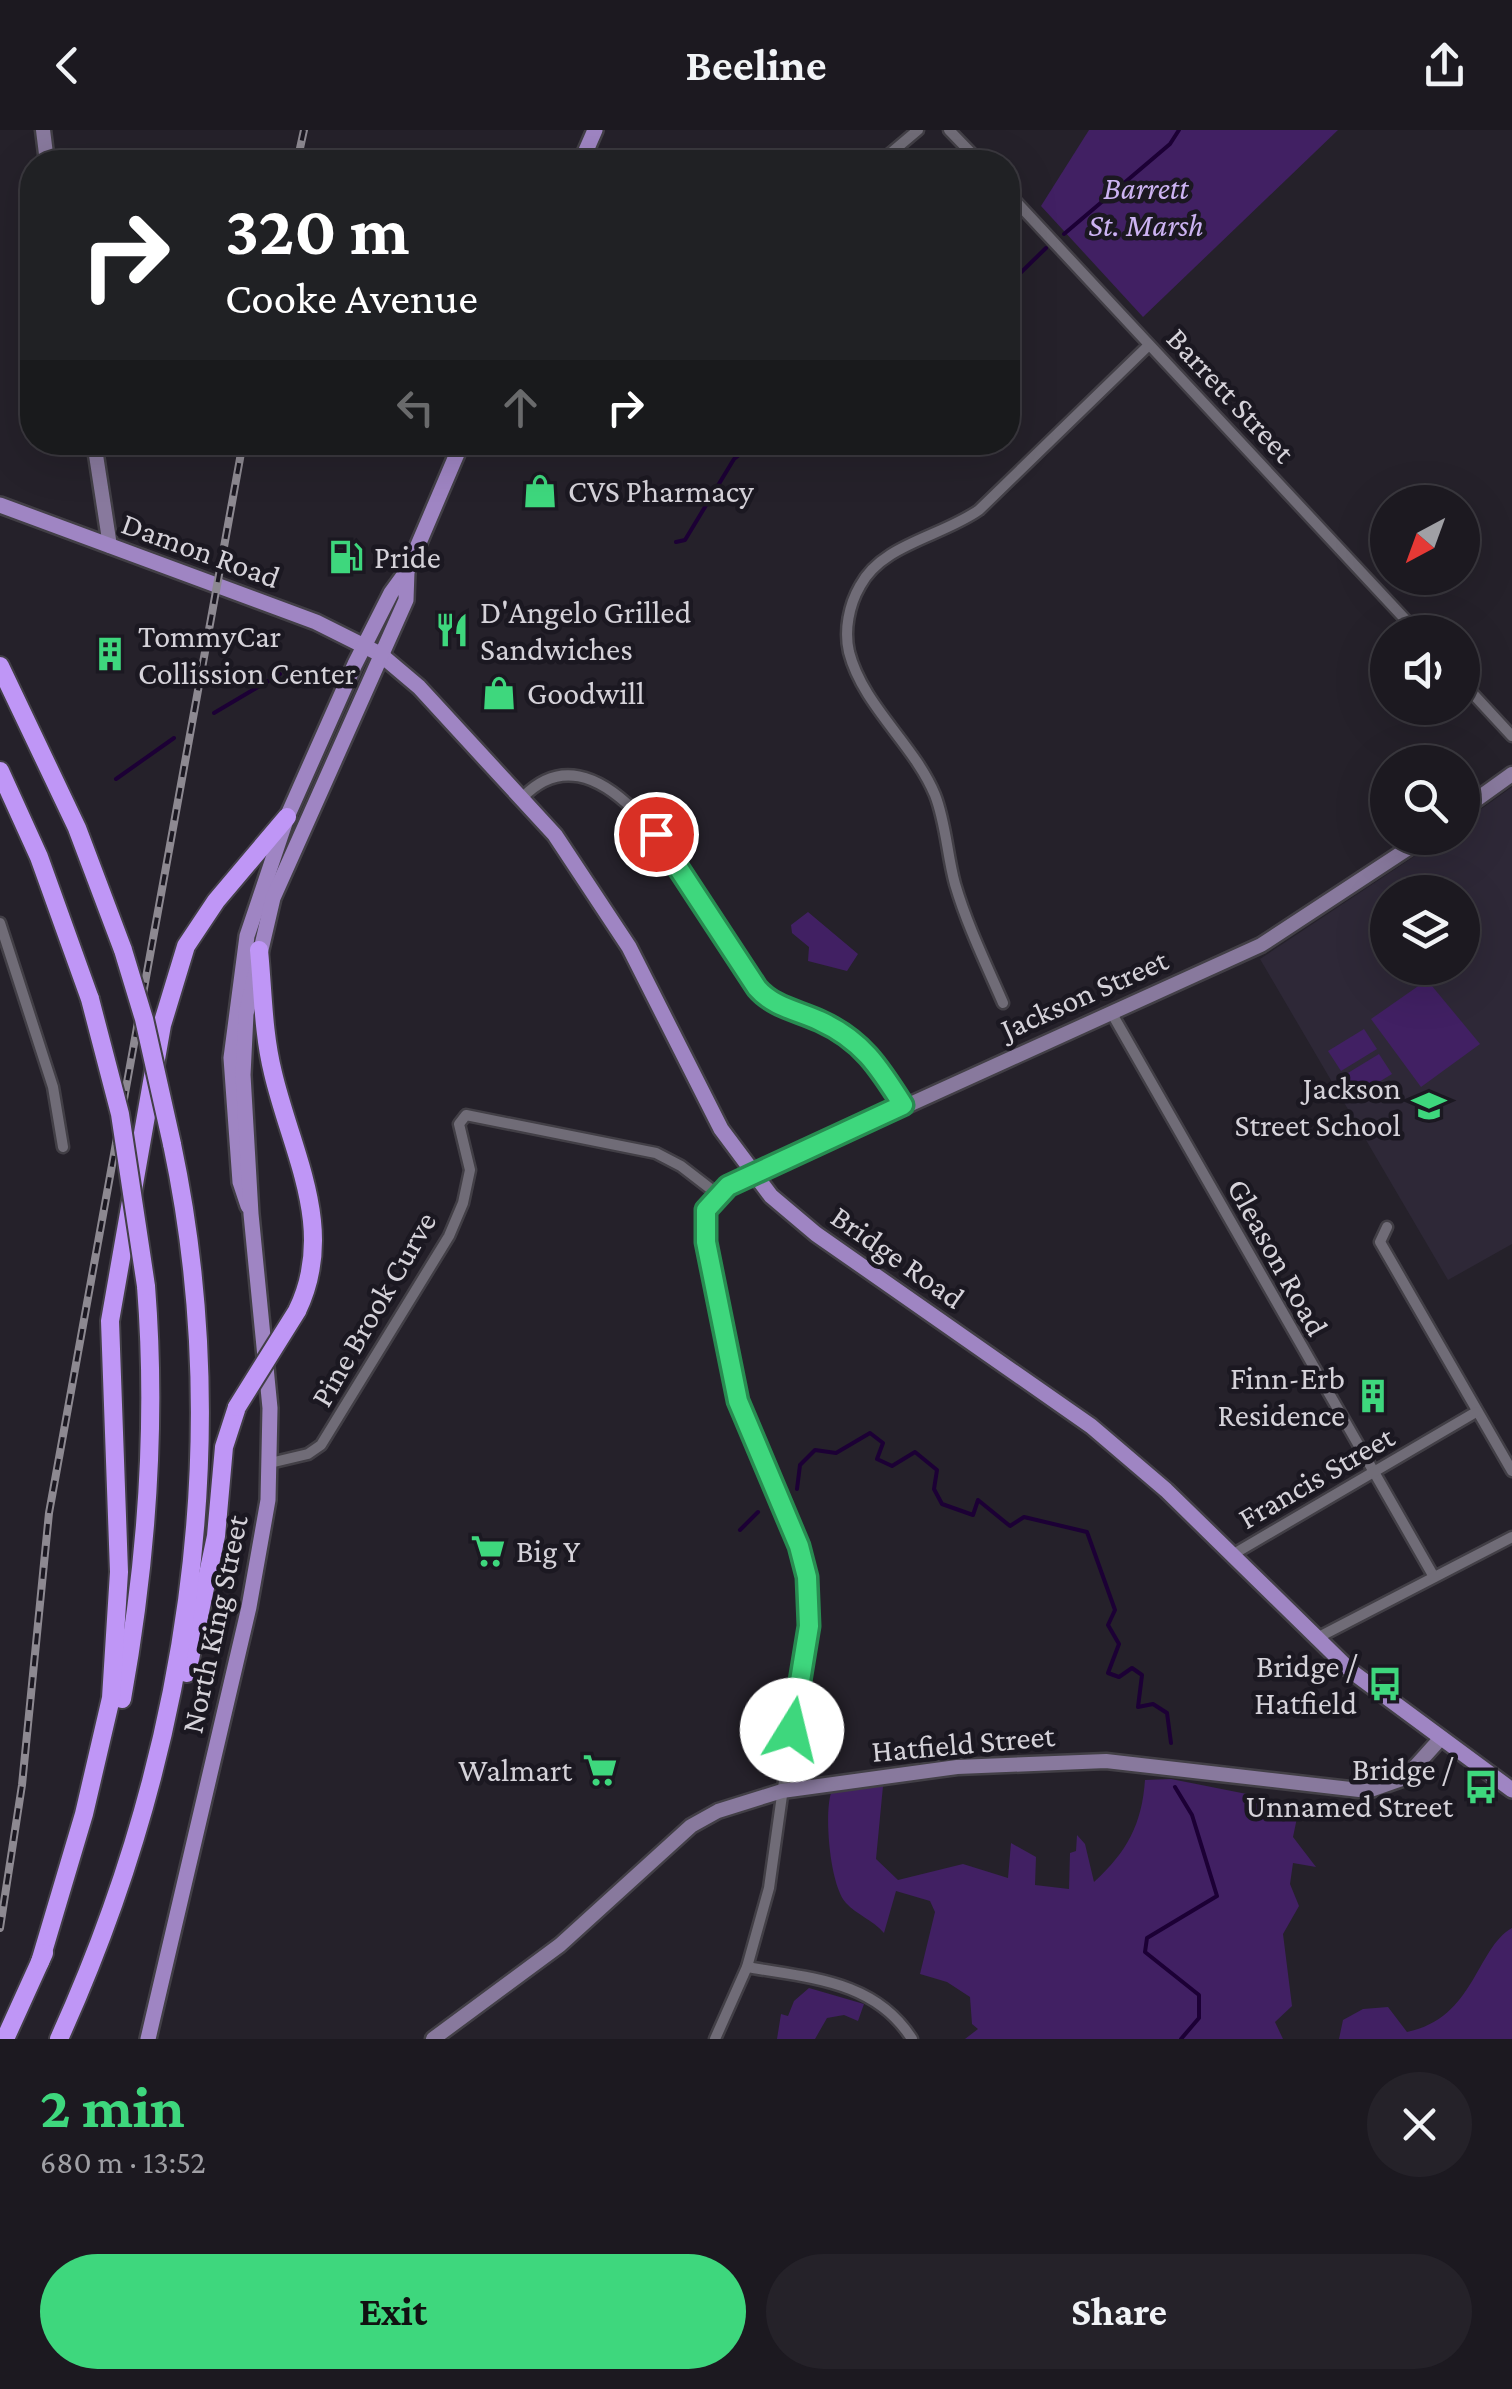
<!DOCTYPE html>
<html lang="en">
<head>
<meta charset="utf-8">
<style>
  :root { --surface:#1c1920; --page:#252229; --text:#f1f3f6; --muted:#a0a0a5; --line:#3a383e; --accent:#3ed77d }
  body { margin:0; font-family:"Crimson Pro",serif; background:var(--page); color:var(--text); height:100vh; display:flex; flex-direction:column; font-size:38px; white-space:nowrap }
  * { box-sizing:border-box; margin:0 }
  p { font-size:32px; color:var(--muted) }
  .icon { flex:none; width:55px; height:55px; fill:none; stroke:currentColor; stroke-width:2; stroke-linecap:round; stroke-linejoin:round }
  .map { position:relative; height:1909px; overflow:hidden }
  .details { display:flex; flex-direction:column; background:var(--surface); flex:1 }
  .details>* { flex:none }
  .banner { position:absolute; left:20px; top:20px; width:1000px; height:305px; border-radius:40px; box-shadow:0 10px 40px #0002,0 0 0 2px var(--line); background:#202124; color:#fff; overflow:hidden }
  .needle { width:65px; rotate:221deg }
  .controls { position:absolute; left:1370px; top:355px; display:grid; gap:20px }
  .controls a { display:grid; place-items:center; width:110px; height:110px; border-radius:50%; background:var(--surface); box-shadow:0 10px 40px #0002,0 0 0 2px var(--line); font-size:50px }
  .pin { position:absolute; display:grid; place-items:center; width:85px; height:85px; color:#fff; margin:-42px; border:5px solid #fff; border-radius:50%; box-shadow:0 2px 10px #0007 }
  .me { position:absolute; width:110px; margin:-55px; rotate:9deg; stroke-linejoin:round; filter:drop-shadow(0 0 8px #0008) }
  .turn { display:flex; align-items:center; gap:35px; height:210px; padding:0 40px; font-size:45px }
  .turn .icon { width:130px; height:130px; stroke-width:2.5 }
  .turn b { display:block; font-size:70px; line-height:85px }
  .lanes { display:flex; align-items:center; height:95px; padding:0 40px; background:#0003; justify-content:center; gap:50px; direction:ltr }
  .lanes .off { opacity:.35 }
  .round { display:grid; place-items:center; flex:none; width:105px; height:105px; border-radius:52px; background:var(--page) }
  .overview { display:flex; align-items:center; justify-content:space-between; height:170px; padding:0 40px }
  h1 { font-size:60px; font-weight:700; line-height:75px; color:var(--accent) }
  .button { display:flex; gap:20px; margin-top:auto; padding:20px 40px }
  .button a { flex:1; height:115px; border-radius:60px; background:var(--accent); color:#111; font-size:40px; font-weight:700; line-height:115px; text-align:center }
  .button a+a { background:var(--page); color:var(--text) }
  header { display:flex; justify-content:space-between; align-items:center; height:130px; padding:0 40px; background:var(--surface); font-size:45px; font-weight:700 }
  .map>svg:first-child { display:block }
  .built { fill:#2e2837; fill-rule:evenodd }
  .green { fill:#412063 }
  .lines { fill:none; stroke-linecap:round; stroke-linejoin:round }
  .stream { stroke:#1c0035; stroke-width:4 }
  .street-casing { stroke:#423f46; stroke-width:15 }
  .secondary-casing { stroke:#423f46; stroke-width:19 }
  .primary-casing { stroke:#423f46; stroke-width:20 }
  .highway-casing { stroke:#423f46; stroke-width:22 }
  .street { stroke:#706c77; stroke-width:10 }
  .secondary { stroke:#88799d; stroke-width:14 }
  .primary { stroke:#9f85c3; stroke-width:15 }
  .highway { stroke:#bf96f6; stroke-width:18 }
  .rail-casing { stroke:#8d8991; stroke-width:8 }
  .rail { stroke:#1b1821; stroke-width:4; stroke-dasharray:11; stroke-linecap:butt }
  .highway-bridge-casing { stroke:#423f46; stroke-width:22; stroke-linecap:butt }
  .highway-bridge { stroke:#bf96f6; stroke-width:18 }
  .route-casing { stroke:#288c51; stroke-width:25 }
  .route { stroke:#3ed77d; stroke-width:18 }
  .labels { text-anchor:middle; dominant-baseline:central; stroke-width:9; stroke-linejoin:round; paint-order:stroke }
  .park-label { font-size:32px; font-style:italic; fill:#ccb3f2; stroke:#1b1821 }
  .street-label { font-size:32px; fill:#d5d2d9; stroke:#1b1821 }
  .poi-label { font-size:32px; fill:#d5d2d9; stroke:#1b1821; text-anchor:start }
</style>
</head>
<body>
<header><svg class="icon" aria-label="back" viewBox="0 0 24 24"><path d="M15 5l-7 7 7 7"/></svg>Beeline<svg class="icon" aria-label="share" viewBox="0 0 24 24"><path d="M12 15V3M7 8l5-5 5 5M5 13v7h14v-7"/></svg></header>
<div class="map">
<svg width="1512" height="1909" viewBox="0 0 1512 1909">
  <rect width="100%" height="100%" fill="#25212a"/>
  <path class="built" d="M 1512,657 L 1512,1114 L 1448,1150 L 1260,829 L 1442,708 L 1462,708 L 1463,692 ZM 1388,762 L 1462,762 L 1462,838 L 1388,838 Z"/>
  <g class="green">
    <path d="M 1089,0 L 1338,0 L 1143,187 L 1041,76 Z"/>
    <path d="M 808,782 L 858,824 L 847,841 L 808,831 L 809,817 L 792,803 L 791,795 Z"/>
    <path d="M 1427,850 L 1480,914 L 1421,957 L 1371,889 Z"/>
    <path d="M 1364,899 L 1377,919 L 1341,941 L 1328,921 Z"/>
    <path d="M 1379,924 L 1392,944 L 1356,966 L 1343,946 Z"/>
    <path d="M 1171,1649 L 1262,1667 L 1271,1679 L 1298,1683 L 1293,1707 L 1316,1737 L 1293,1733 L 1290,1754 L 1299,1776 L 1283,1804 L 1292,1876 L 1275,1892 L 1283,1909 L 965,1909 L 978,1899 L 972,1894 L 970,1867 L 947,1852 L 920,1844 L 935,1782 L 930,1771 L 896,1761 L 884,1803 C 873,1790 857,1785 846,1773 C 830,1756 824,1685 831,1663 L 883,1656 L 876,1729 L 898,1750 L 963,1734 L 1008,1748 L 1011,1713 L 1036,1727 L 1035,1755 L 1069,1759 L 1070,1723 L 1076,1721 L 1077,1705 L 1085,1714 L 1094,1752 C 1127,1722 1142,1694 1145,1650 Z"/>
    <path d="M 1512,1798 L 1512,1909 L 1339,1909 L 1343,1890 L 1363,1879 L 1388,1877 L 1407,1902 C 1475,1888 1476,1818 1512,1798 Z"/>
    <path d="M 809,1858 L 864,1874 L 858,1891 L 844,1885 L 827,1888 L 815,1909 L 777,1909 L 781,1884 L 788,1886 L 794,1871 Z"/>
  </g>
  <g class="lines">
    <g class="stream">
      <path d="M 1064,104 L 1170,14 L 1179,0"/>
      <path d="M 1008,155 L 1046,118"/>
      <path d="M 676,412 L 685,410 L 734,329 L 756,312"/>
      <path d="M 214,583 L 280,544"/>
      <path d="M 116,649 L 174,608"/>
      <path d="M 797,1359 L 800,1335 L 815,1320 L 836,1323 L 870,1303 L 883,1313 L 877,1329 L 892,1336 L 915,1322 L 937,1340 L 934,1359 L 942,1374 L 973,1385 L 978,1370 L 1010,1396 L 1024,1387 L 1087,1402 L 1115,1480 L 1108,1495 L 1119,1514 L 1108,1543 L 1119,1547 L 1132,1538 L 1142,1545 L 1138,1577 L 1153,1574 L 1167,1583 L 1171,1613"/>
      <path d="M 740,1400 L 758,1382"/>
      <path d="M 1175,1657 L 1192,1685 L 1217,1766 L 1147,1808 L 1145,1822 L 1199,1865 L 1199,1888 L 1181,1909"/>
    </g>
    <g class="street-casing">
      <g id="street">
        <path d="M 949,0 L 980,32"/>
        <path d="M 880,32 L 918,0"/>
        <path d="M 1008,63 L 1417,502"/>
        <path d="M 1462,552 L 1512,606"/>
        <path d="M 523,667 C 613,575 716,803 757,859 C 772,875 793,879 813,888 C 859,908 878,934 903,975"/>
        <path d="M 0,793 L 53,957 L 63,1017"/>
        <path d="M 1003,873 C 986,834 967,795 955,754 C 947,725 946,693 935,665 C 914,614 863,576 849,522 C 844,500 849,475 860,456 C 882,414 941,407 979,380 L 1149,215"/>
        <path d="M 1111,882 L 1434,1447"/>
        <path d="M 1387,1097 L 1380,1112 L 1512,1341"/>
        <path d="M 270,1333 L 308,1324 L 321,1315 L 449,1106 L 463,1073 L 470,1040 L 459,994 L 466,985 L 656,1023 L 681,1036 L 716,1063"/>
        <path d="M 1232,1425 L 1476,1282"/>
        <path d="M 1315,1509 L 1512,1407"/>
        <path d="M 747,1837 C 809,1848 875,1850 912,1909"/>
        <path d="M 715,1909 L 747,1837 L 769,1758 L 809,1473 L 799,1416 L 738,1271 L 706,1112 L 704,1090 L 712,1068 L 752,1046"/>
      </g>
    </g>
    <g class="secondary-casing">
      <g id="secondary">
        <path d="M 43,0 L 47,32"/>
        <path d="M 94,312 L 110,416"/>
        <path d="M 1462,680 L 1512,644"/>
        <path d="M 752,1046 L 1261,815 L 1424,708"/>
        <path d="M 433,1909 L 560,1815 L 691,1696 L 718,1681 L 782,1661 L 957,1637 L 1106,1631 L 1368,1661 L 1405,1648 L 1441,1608"/>
      </g>
    </g>
    <g class="primary-casing">
      <g id="primary">
        <path d="M 581,32 L 595,0"/>
        <path d="M 0,375 L 316,492 L 380,524 L 419,557 L 555,705 L 629,817 L 721,999 L 771,1066 L 816,1104 L 1091,1296 L 1166,1360 L 1351,1541 L 1512,1660"/>
        <path d="M 248,1076 L 240,1052 L 231,928 L 247,806 L 287,687 L 355,534 L 391,463 L 407,441 L 462,312"/>
        <path d="M 148,1909 L 249,1477 L 268,1370 L 270,1278 L 251,1084 L 243,945 L 246,884 L 273,768 L 406,470 L 407,441"/>
      </g>
    </g>
    <g class="highway-casing">
      <g id="highway">
        <path d="M 0,536 L 77,698 L 123,820"/>
        <path d="M 0,641 L 39,727 L 90,869"/>
        <path d="M 259,820 C 263,861 263,903 273,943 C 292,1024 337,1099 297,1181"/>
        <path d="M 187,1543 L 216,1406 L 224,1317 L 237,1277"/>
        <path d="M 122,1569 C 147,1431 157,1296 146,1156"/>
        <path d="M 40,1832 L 84,1684 L 111,1568 L 119,1442 L 110,1191 L 162,895 L 186,816 L 216,771 L 287,687"/>
        <path d="M 5,1909 L 44,1823"/>
        <path d="M 59,1909 C 186,1629 236,1316 172,1014"/>
      </g>
    </g>
    <use href="#street" class="street"/>
    <use href="#secondary" class="secondary"/>
    <use href="#primary" class="primary"/>
    <use href="#highway" class="highway"/>
    <g class="rail-casing">
      <g id="rail">
        <path d="M 297,32 L 304,0"/>
        <path d="M 0,1798 L 22,1655 L 49,1383 L 243,312"/>
      </g>
    </g>
    <use href="#rail" class="rail"/>
    <g class="highway-bridge-casing">
      <g id="highway-bridge">
        <path d="M 123,820 L 144,889 L 172,1014"/>
        <path d="M 90,869 L 120,984 L 146,1156"/>
        <path d="M 237,1277 L 297,1181"/>
      </g>
    </g>
    <use href="#highway-bridge" class="highway-bridge"/>
  </g>
  <g class="lines">
    <g class="route-casing">
      <path id="route" d="M 656,704 L 757,858 C 773,877 799,881 820,891 C 862,910 879,937 903,975 L 728,1056 L 706,1080 L 706,1112 L 738,1271 L 799,1416 L 807,1447 L 809,1496 L 792,1600"/>
    </g>
    <use href="#route" class="route"/>
  </g>
  <defs>
    <g id="shop-bare" transform="scale(2.7)"><path d="M-5-2.5h2.3a2.7 3.5 0 0 1 5.4 0H5L5.5 6h-11ZM-1.5-2.5h3a1.5 2.3 0 0 0-3 0Z" fill="#3ed77d" stroke="#1b1821" stroke-width="2.5" paint-order="stroke"/></g>
    <g id="fuel-bare" transform="scale(2.7)"><path d="M-5.5-6h7V0h2V4h1.3V-2.5L3-4.5l.8-.8L6-3V5H2.5V1h-1V6h-7ZM-4.2-4.7v3.2H.2V-4.7Z" fill="#3ed77d" stroke="#1b1821" stroke-width="2.5" paint-order="stroke"/></g>
    <g id="restaurant-bare" transform="scale(2.7)"><path d="M-5-6h1v4h1v-4h1v4h1v-4h1v5L-1.5 .5V6h-2V.5L-5-1ZM5-6V6H3V1.5H1.5Q1.5-4 5-6Z" fill="#3ed77d" stroke="#1b1821" stroke-width="2.5" paint-order="stroke"/></g>
    <g id="building-bare" transform="scale(2.7)"><path d="M-4-6H4V6H1V3H-1V6H-4ZM-2.5-4.3h1.7v1.8h-1.7ZM.8-4.3h1.7v1.8H.8ZM-2.5-1h1.7V.8h-1.7ZM.8-1h1.7V.8H.8Z" fill="#3ed77d" stroke="#1b1821" stroke-width="2.5" paint-order="stroke"/></g>
    <g id="school-bare" transform="scale(2.7)"><path d="M0-5L7-2L0 1L-7-2ZM-4 1L0 2.5L4 1V4Q0 6-4 4Z" fill="#3ed77d" stroke="#1b1821" stroke-width="2.5" paint-order="stroke"/></g>
    <g id="supermarket-bare" transform="scale(2.7)"><path d="M-6-5.5h2.5l.6 2H6L4.5 2H-2.5L-4.4-4H-6ZM-1.5 3.2a1.3 1.3 0 1 0 .1 0ZM3 3.2a1.3 1.3 0 1 0 .1 0Z" fill="#3ed77d" stroke="#1b1821" stroke-width="2.5" paint-order="stroke"/></g>
    <g id="bus-bare" transform="scale(2.7)"><path d="M-5-6H5V4H4V6H2V4H-2V6H-4V4H-5ZM-3.5-4V0h7V-4ZM-3.5 1.2v1.5H-2V1.2ZM2 1.2v1.5H3.5V1.2Z" fill="#3ed77d" stroke="#1b1821" stroke-width="2.5" paint-order="stroke"/></g>
  </defs>
  <g fill-rule="evenodd">
    <use href="#shop-bare" x="540" y="361"/>
    <use href="#fuel-bare" x="346" y="427"/>
    <use href="#restaurant-bare" x="452" y="500"/>
    <use href="#building-bare" x="110" y="524"/>
    <use href="#shop-bare" x="499" y="563"/>
    <use href="#school-bare" x="1429" y="976"/>
    <use href="#building-bare" x="1373" y="1266"/>
    <use href="#supermarket-bare" x="488" y="1421"/>
    <use href="#bus-bare" x="1385" y="1554"/>
    <use href="#supermarket-bare" x="600" y="1640"/>
    <use href="#bus-bare" x="1481" y="1657"/>
  </g>
  <g class="labels">
    <g class="park-label">
      <text x="1146" y="58">Barrett<tspan x="1146" dy="37">St. Marsh</tspan></text>
    </g>
    <g class="street-label">
      <text transform="translate(1231 265) rotate(47)">Barrett Street</text>
      <text transform="translate(201 420) rotate(20)">Damon Road</text>
      <text transform="translate(1084 864) rotate(-24)">Jackson Street</text>
      <text transform="translate(898 1127) rotate(35)">Bridge Road</text>
      <text transform="translate(1278 1127) rotate(61)">Gleason Road</text>
      <text transform="translate(373 1179) rotate(-60)">Pine Brook Curve</text>
      <text transform="translate(1316 1347) rotate(-30)">Francis Street</text>
      <text transform="translate(214 1494) rotate(-78)">North King Street</text>
      <text transform="translate(963 1613) rotate(-5)">Hatfield Street</text>
    </g>
    <g class="poi-label">
      <text x="568" y="361">CVS Pharmacy</text>
      <text x="374" y="427">Pride</text>
      <text x="480" y="482">D'Angelo Grilled<tspan x="480" dy="37">Sandwiches</tspan></text>
      <text x="138" y="506">TommyCar<tspan x="138" dy="37">Collission Center</tspan></text>
      <text x="527" y="563">Goodwill</text>
      <text x="1401" y="958" text-anchor="end">Jackson<tspan x="1401" dy="37">Street School</tspan></text>
      <text x="1345" y="1248" text-anchor="end">Finn-Erb<tspan x="1345" dy="37">Residence</tspan></text>
      <text x="516" y="1421">Big Y</text>
      <text x="1357" y="1536" text-anchor="end">Bridge /<tspan x="1357" dy="37">Hatfield</tspan></text>
      <text x="1453" y="1639" text-anchor="end">Bridge /<tspan x="1453" dy="37">Unnamed Street</tspan></text>
      <text x="572" y="1640" text-anchor="end">Walmart</text>
    </g>
  </g>
</svg>
<div class="controls">
<a><svg class="needle" viewBox="-14 -14 28 28"><path d="M0-13l5 13h-10z" fill="#e53935"/><path d="M0 13l5-13h-10z" fill="#a0a0a5"/></svg></a>
<a><svg class="icon" aria-label="sound" viewBox="0 0 24 24"><path d="M4 9h4l5-4v14l-5-4H4zM17 9q2 3 0 6"/></svg></a>
<a><svg class="icon" aria-label="search" viewBox="0 0 24 24"><circle cx="10" cy="10" r="6"/><path d="M15 15l6 6"/></svg></a>
<a><svg class="icon" aria-label="layers" viewBox="0 0 24 24"><path d="M12 4l9 5-9 5-9-5zM3 14l9 5 9-5"/></svg></a>
</div>
<div class="pin" style="left:656px;top:704px;background:#d93025"><svg class="icon" aria-label="arrive" viewBox="0 0 24 24"><path d="M6 21V4h12l-3 4 3 4H6"/></svg></div>
<svg class="me" style="left:792px;top:1600px" viewBox="-20 -20 40 40"><circle r="19" fill="#fff"/><path d="M0-13L10 11 0 6-10 11z" fill="#3ed77d"/></svg>
<div class="banner">
<div class="turn"><svg class="icon" aria-label="right" viewBox="0 0 24 24"><path d="M7 20v-9h11M14 6l5 5-5 5"/></svg><div><b>320 m</b>Cooke Avenue</div></div>
<div class="lanes"><svg class="icon off" aria-label="left" viewBox="0 0 24 24"><path d="M17 20v-9H6M10 6l-5 5 5 5"/></svg><svg class="icon off" aria-label="ahead" viewBox="0 0 24 24"><path d="M12 20V5M6 11l6-6 6 6"/></svg><svg class="icon" aria-label="right" viewBox="0 0 24 24"><path d="M7 20v-9h11M14 6l5 5-5 5"/></svg></div>
</div>
</div>
<section class="details">
<div class="overview"><div><h1>2 min</h1><p>680 m · 13:52</p></div><a class="round"><svg class="icon" aria-label="close" viewBox="0 0 24 24"><path d="M6 6l12 12M18 6L6 18"/></svg></a></div>
<div class="button"><a>Exit</a><a>Share</a></div>
</section>
</body>
</html>
